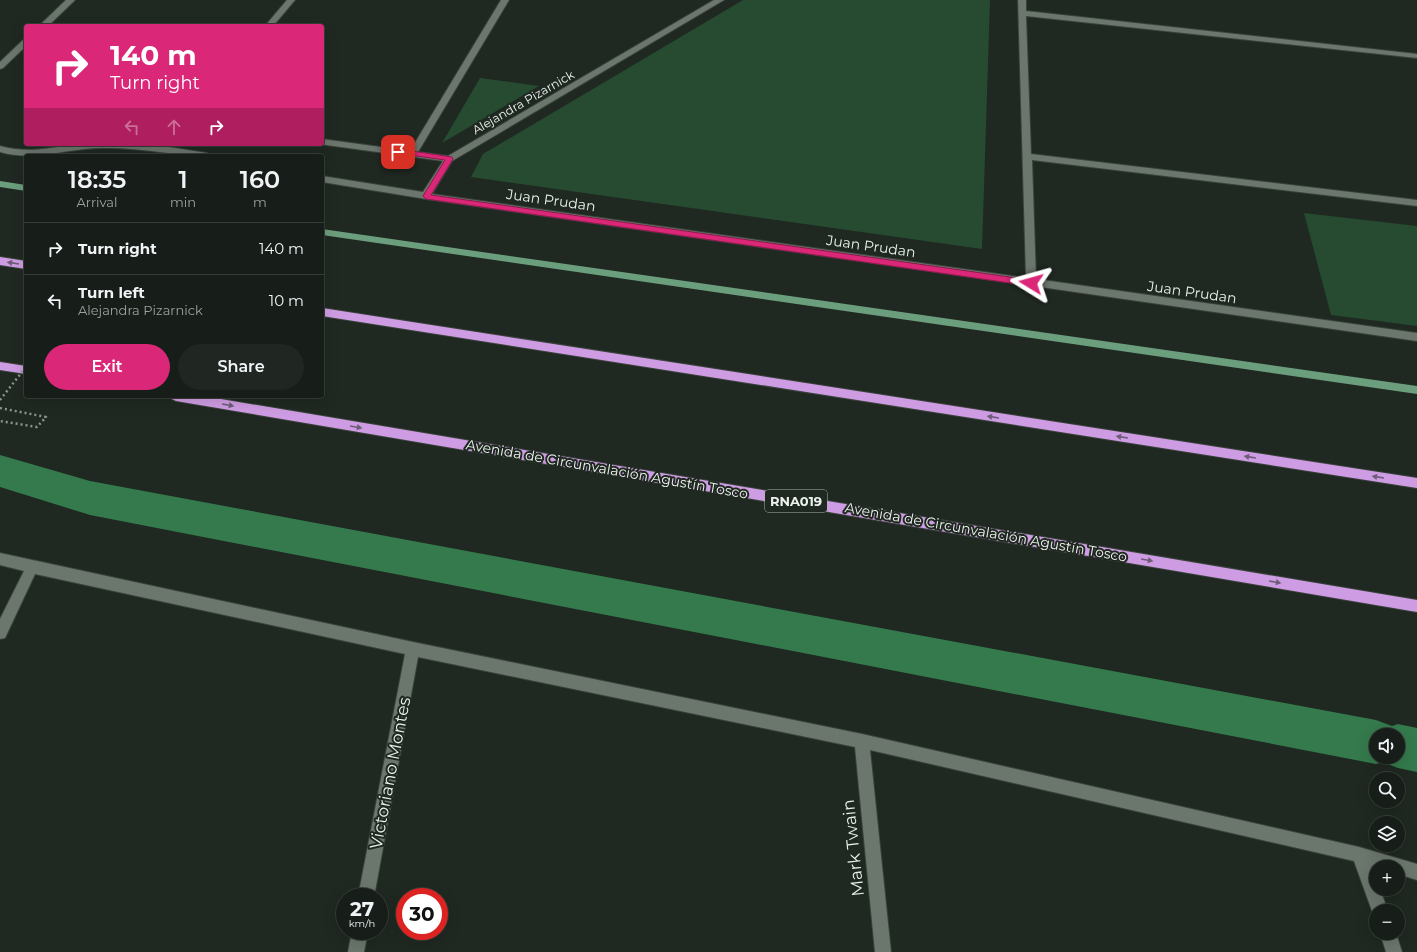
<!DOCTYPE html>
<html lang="en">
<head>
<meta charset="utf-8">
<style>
  :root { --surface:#171e19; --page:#202722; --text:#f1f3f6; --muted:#9ea2a2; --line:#363c38; --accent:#db2777 }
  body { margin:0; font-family:Montserrat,sans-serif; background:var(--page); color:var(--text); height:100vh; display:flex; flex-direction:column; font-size:15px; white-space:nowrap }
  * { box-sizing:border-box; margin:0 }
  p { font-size:13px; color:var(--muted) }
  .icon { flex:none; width:22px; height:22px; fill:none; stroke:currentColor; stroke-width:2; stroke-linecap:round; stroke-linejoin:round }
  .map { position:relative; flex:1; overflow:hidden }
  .drawer { position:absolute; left:24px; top:154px; width:300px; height:244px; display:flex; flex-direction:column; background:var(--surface); border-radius:4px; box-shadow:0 4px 16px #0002,0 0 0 1px var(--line) }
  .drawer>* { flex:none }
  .hud { position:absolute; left:24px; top:24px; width:300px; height:122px; border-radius:4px; box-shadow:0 4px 16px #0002,0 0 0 1px var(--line); background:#db2777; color:#fff; overflow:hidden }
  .tools { position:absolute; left:1369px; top:728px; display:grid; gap:8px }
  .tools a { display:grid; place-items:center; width:36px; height:36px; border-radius:50%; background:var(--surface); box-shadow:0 4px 16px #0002,0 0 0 1px var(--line); font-size:20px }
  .speed { position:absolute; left:336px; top:888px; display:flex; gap:8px; font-size:20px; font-weight:700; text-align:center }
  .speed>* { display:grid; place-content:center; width:52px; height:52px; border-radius:50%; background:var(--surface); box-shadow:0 4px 16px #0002,0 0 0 1px var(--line); line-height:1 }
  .speed small { font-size:10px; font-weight:400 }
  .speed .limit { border:6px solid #d22; background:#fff; color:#111 }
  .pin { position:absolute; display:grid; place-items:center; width:34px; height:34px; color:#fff; margin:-17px; border-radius:8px; box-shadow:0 2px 6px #0006 }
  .me { position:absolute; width:44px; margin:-22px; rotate:278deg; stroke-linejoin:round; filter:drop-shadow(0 0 3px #0008) }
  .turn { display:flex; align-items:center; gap:14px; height:84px; padding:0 20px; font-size:18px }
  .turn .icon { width:52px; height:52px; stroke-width:2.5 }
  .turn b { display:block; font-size:28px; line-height:34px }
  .lanes { display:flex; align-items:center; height:38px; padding:0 20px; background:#0003; justify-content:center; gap:20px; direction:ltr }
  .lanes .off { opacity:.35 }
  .eta { display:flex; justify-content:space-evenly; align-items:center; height:68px; text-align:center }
  .eta b { font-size:24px; font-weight:600; line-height:28px }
  .primary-button { display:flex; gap:8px; margin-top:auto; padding:8px 20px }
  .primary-button a { flex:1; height:46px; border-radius:24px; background:var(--accent); color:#fff; font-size:16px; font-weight:600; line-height:46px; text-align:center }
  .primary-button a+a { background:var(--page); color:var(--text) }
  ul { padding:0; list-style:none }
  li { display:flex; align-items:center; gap:12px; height:52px; padding:0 20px; border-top:1px solid var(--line) }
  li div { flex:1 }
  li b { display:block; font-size:15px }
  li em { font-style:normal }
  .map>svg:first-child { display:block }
  .green { fill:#264b31 }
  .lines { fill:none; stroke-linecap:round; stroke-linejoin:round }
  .stream { fill:#6b9e7c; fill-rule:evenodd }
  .canal { fill:#347a4c; fill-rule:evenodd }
  .minor-casing { stroke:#3a423c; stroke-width:2 }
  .highway-casing { stroke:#3a423c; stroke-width:2 }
  .path { stroke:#8c948e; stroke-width:2.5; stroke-dasharray:2 3; stroke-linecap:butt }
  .minor { fill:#6b766d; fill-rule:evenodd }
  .highway { fill:#ce9ce2; fill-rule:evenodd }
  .path-bridge { stroke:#8c948e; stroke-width:2.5; stroke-dasharray:2 3; stroke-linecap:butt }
  .oneway { fill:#6e5c78 }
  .route { fill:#db2777; stroke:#8e194d }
  .labels { text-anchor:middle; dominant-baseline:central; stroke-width:4; stroke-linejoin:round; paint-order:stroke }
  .far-street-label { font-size:12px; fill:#ebf1ec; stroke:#1f2821 }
  .shield { fill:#1f2821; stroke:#aeb5af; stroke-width:1 }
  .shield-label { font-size:13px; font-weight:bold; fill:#ebf1ec }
  .street-label { font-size:14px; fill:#ebf1ec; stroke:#1f2821 }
  .near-street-label { font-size:17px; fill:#ebf1ec; stroke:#1f2821 }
</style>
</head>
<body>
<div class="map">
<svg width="1417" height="952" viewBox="0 0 1417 952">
  <rect width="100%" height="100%" fill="#1f2821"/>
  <g class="green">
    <path d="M 743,0 L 990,0 L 982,249 L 471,177 L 483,154 Z"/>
    <path d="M 480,78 L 539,86 L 442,143 Z"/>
    <path d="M 1304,213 L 1417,226 L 1417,326 L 1331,315 Z"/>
  </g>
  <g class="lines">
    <g class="stream">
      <path d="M 0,181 L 26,185 L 26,191 L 0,187 Z"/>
      <path d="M 322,229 L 1417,386 L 1417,394 L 322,235 Z"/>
    </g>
    <path class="canal" d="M 0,455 L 90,481 L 1376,720 L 1392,726 L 1398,724 L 1417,728 L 1417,772 L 1398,768 L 1382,762 L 1376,764 L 90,515 L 0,487 ZM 1376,735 L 1398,735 L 1398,757 L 1376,757 Z"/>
    <g class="minor-casing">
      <g id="minor">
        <path d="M 66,0 L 75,0 L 48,26 L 39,26 Z"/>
        <path d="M 287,0 L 295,0 L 273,26 L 265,26 Z"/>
        <path d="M 501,0 L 509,0 L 418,152 L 448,156 L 714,0 L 724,0 L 452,161 L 432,194 L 1026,278 L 1018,0 L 1026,0 L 1026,11 L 1417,54 L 1417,58 L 1026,16 L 1031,154 L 1417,200 L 1417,206 L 1032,160 L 1036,279 L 1417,333 L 1417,341 L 426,199 L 322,182 L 322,176 L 423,192 L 443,161 L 319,144 L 322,144 L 322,139 L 410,151 Z"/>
        <path d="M 23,40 L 26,40 L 26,46 L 3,68 L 0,69 L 0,62 Z"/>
        <path d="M 74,144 L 149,144 L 207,153 L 212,156 C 175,156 139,147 102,148 C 67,148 35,162 0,152 L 0,146 C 26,153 48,149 74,144 Z"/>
        <path d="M 0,553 L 413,642 L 862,734 L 1359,847 L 1417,864 L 1417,880 L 1398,874 L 1398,867 L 1376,868 L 1371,866 L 1376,880 L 1376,889 L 1380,889 L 1388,911 L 1376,911 L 1376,917 L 1372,911 L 1354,861 L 870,750 L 891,952 L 875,952 L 855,747 L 418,657 L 374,897 L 358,897 L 405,654 L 35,574 L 5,638 L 0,639 L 0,619 L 24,571 L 0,565 Z"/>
        <path d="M 352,931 L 368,931 L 364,952 L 348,952 Z"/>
        <path d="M 1380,933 L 1396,933 L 1402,952 L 1386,952 Z"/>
      </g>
    </g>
    <g class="highway-casing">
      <g id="highway">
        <path d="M 0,257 L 26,261 L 26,269 L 0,265 Z"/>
        <path d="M 322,308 L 1417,478 L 1417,488 L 322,316 Z"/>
        <path d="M 0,362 L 26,366 L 26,374 L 0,370 Z"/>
        <path d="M 170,396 L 203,396 L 1417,600 L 1417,612 L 176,401 L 172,399 Z"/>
      </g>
    </g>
    <path class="path" d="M 0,408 L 46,417 L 37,427 L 0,421"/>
    <use href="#minor" class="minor"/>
    <use href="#highway" class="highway"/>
    <path class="path-bridge" d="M 0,400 L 26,367"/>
  </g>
  <defs><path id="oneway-solid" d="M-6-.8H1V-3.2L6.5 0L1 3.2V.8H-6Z"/></defs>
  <g class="oneway">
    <use href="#oneway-solid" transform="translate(13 263) rotate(-171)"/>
    <use href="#oneway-solid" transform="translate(228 405) rotate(10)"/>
    <use href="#oneway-solid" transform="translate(993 417) rotate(-171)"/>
    <use href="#oneway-solid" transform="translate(356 427) rotate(10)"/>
    <use href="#oneway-solid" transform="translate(1122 437) rotate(-171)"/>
    <use href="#oneway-solid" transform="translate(1250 457) rotate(-171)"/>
    <use href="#oneway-solid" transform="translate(1378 477) rotate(-171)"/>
    <use href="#oneway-solid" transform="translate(1147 560) rotate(10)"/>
    <use href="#oneway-solid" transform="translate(1275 582) rotate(10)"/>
  </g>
  <path class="route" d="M 398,149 L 452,157 L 453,159 L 431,195 L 1031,280 L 1035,283 L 1031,286 L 426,199 L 423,196 L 445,160 L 395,153 L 394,152 Z"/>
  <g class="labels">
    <g class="far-street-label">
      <text transform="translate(523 102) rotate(-30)">Alejandra Pizarnick</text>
    </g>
    <rect class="shield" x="765" y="490" width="62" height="22" rx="3"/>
    <g class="shield-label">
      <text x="796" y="501">RNA019</text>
    </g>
    <g class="street-label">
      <text transform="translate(551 200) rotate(8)">Juan Prudan</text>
      <text transform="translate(871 246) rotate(8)">Juan Prudan</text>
      <text transform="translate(1192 292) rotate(8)">Juan Prudan</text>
      <text transform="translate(607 469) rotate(10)">Avenida de Circunvalación Agustín Tosco</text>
      <text transform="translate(986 532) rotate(10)">Avenida de Circunvalación Agustín Tosco</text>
    </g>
    <g class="near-street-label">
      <text transform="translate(390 773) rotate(-79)">Victoriano Montes</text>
      <text transform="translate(853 848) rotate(-96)">Mark Twain</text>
    </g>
  </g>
</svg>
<div class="tools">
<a><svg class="icon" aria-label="sound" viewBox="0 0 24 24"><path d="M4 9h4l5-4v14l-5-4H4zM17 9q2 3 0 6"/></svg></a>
<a><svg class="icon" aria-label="search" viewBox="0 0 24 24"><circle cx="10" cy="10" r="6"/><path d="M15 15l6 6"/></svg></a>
<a><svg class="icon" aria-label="layers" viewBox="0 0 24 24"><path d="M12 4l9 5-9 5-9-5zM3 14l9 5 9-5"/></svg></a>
<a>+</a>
<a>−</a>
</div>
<div class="speed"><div>27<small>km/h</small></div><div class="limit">30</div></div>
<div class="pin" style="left:398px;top:152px;background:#d93025"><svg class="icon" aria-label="arrive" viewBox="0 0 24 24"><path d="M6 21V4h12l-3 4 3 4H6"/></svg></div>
<svg class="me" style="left:1031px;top:283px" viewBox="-20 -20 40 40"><path d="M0-17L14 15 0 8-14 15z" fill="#db2777" stroke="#fff" stroke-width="4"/></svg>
<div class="hud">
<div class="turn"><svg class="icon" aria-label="right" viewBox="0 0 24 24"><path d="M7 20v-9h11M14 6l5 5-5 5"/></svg><div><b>140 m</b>Turn right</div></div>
<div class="lanes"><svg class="icon off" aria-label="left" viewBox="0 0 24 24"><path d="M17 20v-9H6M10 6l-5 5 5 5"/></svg><svg class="icon off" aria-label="ahead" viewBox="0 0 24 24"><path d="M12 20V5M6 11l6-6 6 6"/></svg><svg class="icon" aria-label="right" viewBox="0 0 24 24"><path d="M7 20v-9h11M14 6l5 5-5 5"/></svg></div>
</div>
<section class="drawer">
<div class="eta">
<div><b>18:35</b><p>Arrival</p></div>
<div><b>1</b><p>min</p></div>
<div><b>160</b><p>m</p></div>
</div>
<ul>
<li><svg class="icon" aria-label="right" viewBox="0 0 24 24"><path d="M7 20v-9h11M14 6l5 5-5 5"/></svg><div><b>Turn right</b></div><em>140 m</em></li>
<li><svg class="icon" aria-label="left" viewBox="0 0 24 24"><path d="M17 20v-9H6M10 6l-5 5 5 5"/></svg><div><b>Turn left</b><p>Alejandra Pizarnick</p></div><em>10 m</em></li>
</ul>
<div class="primary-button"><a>Exit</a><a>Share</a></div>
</section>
</div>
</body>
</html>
